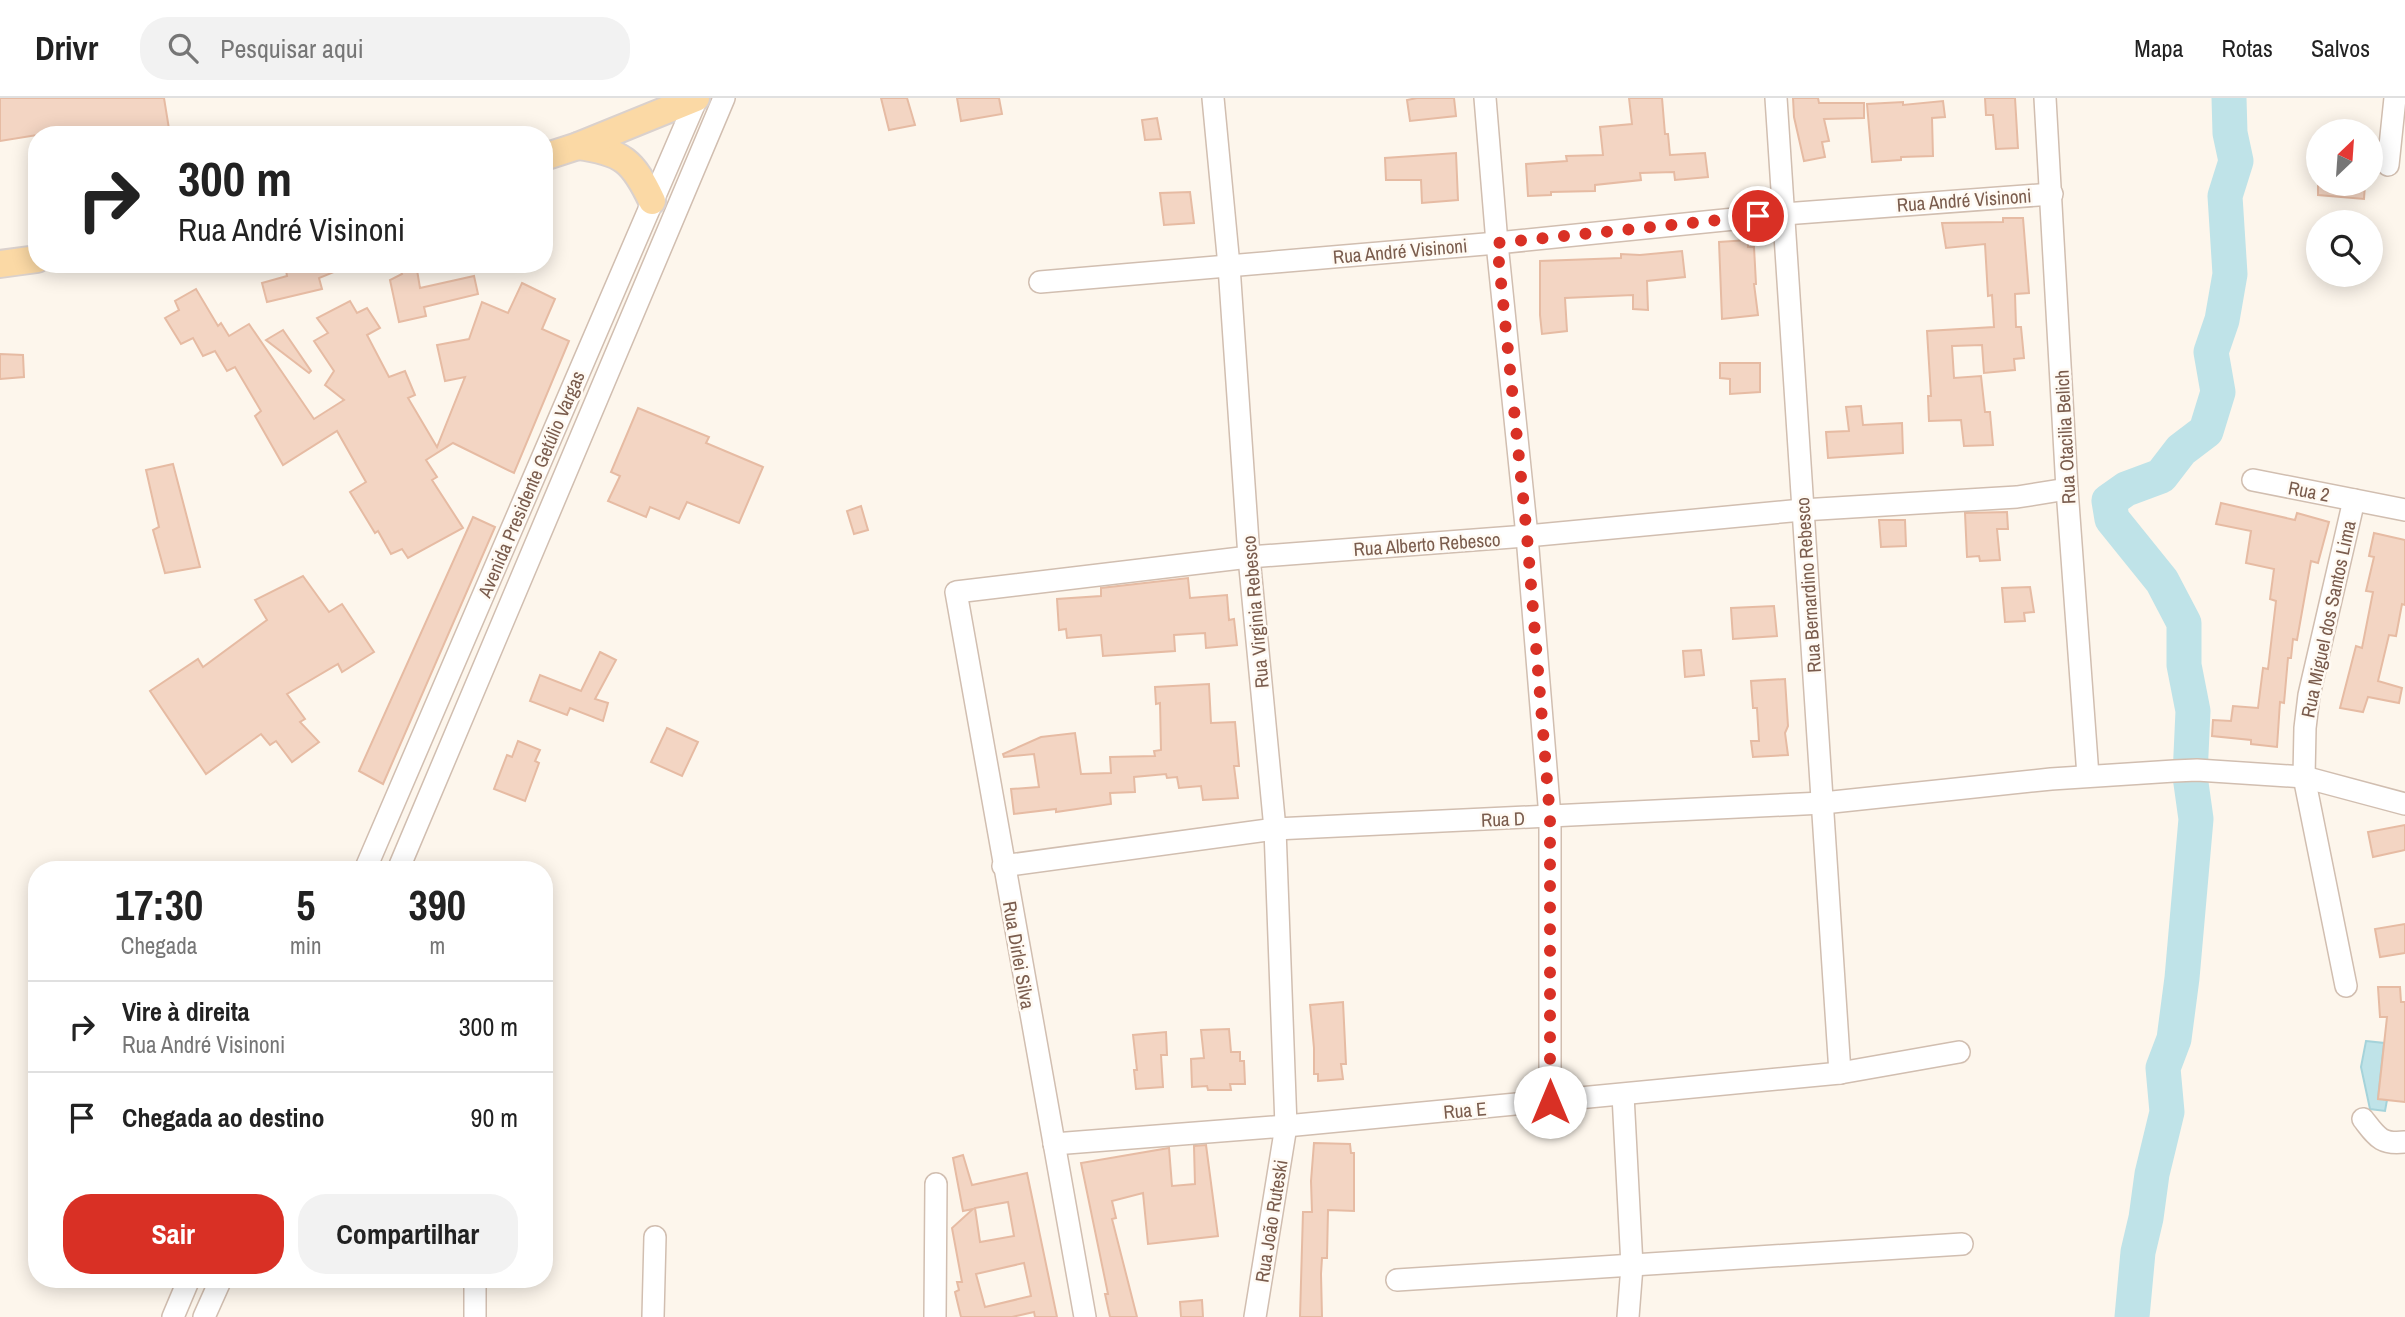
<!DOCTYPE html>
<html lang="pt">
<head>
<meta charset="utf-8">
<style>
  :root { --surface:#fff; --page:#f2f2f2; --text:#222; --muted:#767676; --line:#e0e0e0; --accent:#d93025 }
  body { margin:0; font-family:"Archivo Narrow",sans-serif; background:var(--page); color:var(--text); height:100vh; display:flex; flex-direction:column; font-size:26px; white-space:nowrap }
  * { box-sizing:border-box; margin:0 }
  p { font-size:23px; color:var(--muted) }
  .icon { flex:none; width:38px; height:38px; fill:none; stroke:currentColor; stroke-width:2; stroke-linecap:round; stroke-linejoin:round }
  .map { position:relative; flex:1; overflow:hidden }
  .details { position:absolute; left:28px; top:763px; width:525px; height:427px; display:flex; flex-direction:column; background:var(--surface); border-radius:28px; box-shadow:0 4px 18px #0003 }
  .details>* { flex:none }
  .hud { position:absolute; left:28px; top:28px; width:525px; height:147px; border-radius:28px; box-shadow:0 4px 18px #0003; background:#fff; color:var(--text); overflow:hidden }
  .needle { width:46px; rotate:25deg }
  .fabs { position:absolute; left:2306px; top:21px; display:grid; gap:14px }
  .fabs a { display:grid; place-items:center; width:77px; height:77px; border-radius:50%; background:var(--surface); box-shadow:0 4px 18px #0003; font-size:35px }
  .pin { position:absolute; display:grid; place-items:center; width:60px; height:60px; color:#fff; margin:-30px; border:4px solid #fff; border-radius:50%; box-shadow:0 2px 7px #0007 }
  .me { position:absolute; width:77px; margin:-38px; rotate:0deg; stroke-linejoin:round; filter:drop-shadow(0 0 5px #0008) }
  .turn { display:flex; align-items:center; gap:24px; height:147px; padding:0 35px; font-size:32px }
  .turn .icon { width:91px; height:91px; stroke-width:2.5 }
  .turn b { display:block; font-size:49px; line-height:60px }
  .eta { display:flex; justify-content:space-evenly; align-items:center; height:119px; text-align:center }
  .eta b { font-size:42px; font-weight:700; line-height:49px }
  .cta { display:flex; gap:14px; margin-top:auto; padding:14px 35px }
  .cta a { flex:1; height:80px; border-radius:28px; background:var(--accent); color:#fff; font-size:28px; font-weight:700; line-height:80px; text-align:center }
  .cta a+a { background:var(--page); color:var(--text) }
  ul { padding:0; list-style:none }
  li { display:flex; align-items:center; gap:21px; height:91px; padding:0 35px; border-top:2px solid var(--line) }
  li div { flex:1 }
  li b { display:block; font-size:26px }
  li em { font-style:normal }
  header { display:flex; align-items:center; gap:42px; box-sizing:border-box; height:98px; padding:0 35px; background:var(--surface); border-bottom:2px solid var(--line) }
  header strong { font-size:33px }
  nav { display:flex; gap:38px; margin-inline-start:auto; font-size:24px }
  .search { width:490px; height:63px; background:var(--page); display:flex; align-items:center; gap:18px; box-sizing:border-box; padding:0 24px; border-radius:28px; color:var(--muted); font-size:26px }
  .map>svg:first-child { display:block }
  .water { fill:#bfe3e8; stroke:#a5d3da; stroke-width:2 }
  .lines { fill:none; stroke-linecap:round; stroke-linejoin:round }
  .river { stroke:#bfe3e8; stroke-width:35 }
  .building { fill:#f3d5c3; stroke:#e6bba3; stroke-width:2; fill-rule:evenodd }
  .minor-casing { stroke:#d1beb0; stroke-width:24 }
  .major-casing { stroke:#dad1cd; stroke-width:30 }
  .minor { stroke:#fff; stroke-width:21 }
  .major { stroke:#fbd9a5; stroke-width:26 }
  .route { stroke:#d93025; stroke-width:12; stroke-dasharray:0 21.6 }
  .labels { text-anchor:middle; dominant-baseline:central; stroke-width:5; stroke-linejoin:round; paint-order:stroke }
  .street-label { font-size:19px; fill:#7a5c4d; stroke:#fffaf3 }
</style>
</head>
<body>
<header>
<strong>Drivr</strong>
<div class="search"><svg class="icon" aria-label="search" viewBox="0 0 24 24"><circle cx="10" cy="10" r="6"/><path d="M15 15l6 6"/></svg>Pesquisar aqui</div>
<nav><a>Mapa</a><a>Rotas</a><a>Salvos</a></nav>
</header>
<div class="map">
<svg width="2405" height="1219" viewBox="0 0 2405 1219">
  <rect width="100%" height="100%" fill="#fdf6ec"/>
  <path class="water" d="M 2366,943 L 2384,945 L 2378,1000 L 2387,1002 L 2385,1013 L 2370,1011 L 2361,969 Z"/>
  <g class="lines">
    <path class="river" d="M 2132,1219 L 2138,1154 L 2146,1120 L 2152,1076 L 2167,1014 L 2163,970 L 2174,941 L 2182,880 L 2196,721 L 2190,678 L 2193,613 L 2184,567 L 2184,525 L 2162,483 L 2112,421 L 2109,403 L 2126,391 L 2161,378 L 2181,352 L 2206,333 L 2218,294 L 2211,254 L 2222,222 L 2230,176 L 2225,98 L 2236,63 L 2230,35 L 2229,0"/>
  </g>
  <g class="building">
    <path d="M 0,0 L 164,0 L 170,37 L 37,37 L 0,43 Z"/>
    <path d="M 881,0 L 907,0 L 915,27 L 889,32 Z"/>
    <path d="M 957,0 L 999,0 L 1002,16 L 961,23 Z"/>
    <path d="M 1417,0 L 1454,0 L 1456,18 L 1410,23 L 1407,2 Z"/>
    <path d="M 1629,0 L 1662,0 L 1665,36 L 1668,36 L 1670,57 L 1705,55 L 1708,79 L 1675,82 L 1674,74 L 1640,75 L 1641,82 L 1595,87 L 1595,93 L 1551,94 L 1551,97 L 1528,98 L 1526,66 L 1567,63 L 1566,58 L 1603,57 L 1600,29 L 1632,26 Z"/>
    <path d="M 1793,0 L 1818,0 L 1819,5 L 1864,5 L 1864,20 L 1824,21 L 1829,43 L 1822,44 L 1825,59 L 1804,63 L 1794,19 Z"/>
    <path d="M 1985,0 L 2015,0 L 2018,50 L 1996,51 L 1993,17 L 1986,17 Z"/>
    <path d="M 1943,3 L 1945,19 L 1932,20 L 1933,58 L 1901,59 L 1901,62 L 1872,64 L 1867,6 L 1903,4 L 1903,7 Z"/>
    <path d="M 1157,20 L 1161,41 L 1145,42 L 1142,22 Z"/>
    <path d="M 1456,55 L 1458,102 L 1422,105 L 1421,82 L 1386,82 L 1385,60 Z"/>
    <path d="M 2318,86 L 2365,86 L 2364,101 L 2318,97 Z"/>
    <path d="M 1190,94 L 1194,125 L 1164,127 L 1160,95 Z"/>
    <path d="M 2003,120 L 2023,120 L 2029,195 L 2015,196 L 2016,229 L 2021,229 L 2024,260 L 2014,261 L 2015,272 L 1984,275 L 1982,247 L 1952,248 L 1954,280 L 1981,278 L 1985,314 L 1990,314 L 1993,347 L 1964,348 L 1961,322 L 1929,323 L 1928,298 L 1931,298 L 1927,233 L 1994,229 L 1992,197 L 1988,198 L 1985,146 L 1946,150 L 1942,125 L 2003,124 Z"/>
    <path d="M 1748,142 L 1748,149 L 1754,149 L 1756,186 L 1754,186 L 1758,217 L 1722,221 L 1719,144 Z"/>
    <path d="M 1682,153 L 1685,179 L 1647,183 L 1648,212 L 1633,211 L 1633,197 L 1565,200 L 1567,233 L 1542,236 L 1540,217 L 1540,163 L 1621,160 L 1621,156 L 1640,157 Z"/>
    <path d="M 285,166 L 350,166 L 351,167 L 319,180 L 322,191 L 267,204 L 262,185 L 287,178 Z"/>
    <path d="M 399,166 L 416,166 L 420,190 L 474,178 L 478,196 L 424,209 L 426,218 L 399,224 L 390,182 L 402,176 Z"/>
    <path d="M 522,185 L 555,201 L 542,231 L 569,243 L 514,375 L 453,345 L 426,362 L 437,379 L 432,382 L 463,430 L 408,460 L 402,451 L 391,456 L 378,433 L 375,435 L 350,394 L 366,384 L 337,333 L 283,367 L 255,318 L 261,313 L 235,269 L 227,273 L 215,253 L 203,258 L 193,240 L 181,246 L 165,220 L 179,212 L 175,203 L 196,191 L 218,228 L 221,225 L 229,238 L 249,226 L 314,321 L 344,302 L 325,287 L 334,273 L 314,243 L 328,235 L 317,220 L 350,203 L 357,215 L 367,210 L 380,230 L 367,237 L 389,279 L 405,273 L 415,297 L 408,300 L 437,349 L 465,279 L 445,283 L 437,247 L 469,241 L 482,204 L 508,215 Z"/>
    <path d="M 283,232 L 311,273 L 309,275 L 266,242 Z"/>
    <path d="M 0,256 L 23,257 L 24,279 L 0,281 Z"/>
    <path d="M 1720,265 L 1760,265 L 1760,294 L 1730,296 L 1730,281 L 1720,280 Z"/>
    <path d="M 1861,308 L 1863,327 L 1902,325 L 1903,355 L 1828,360 L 1826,334 L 1849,333 L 1846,309 Z"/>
    <path d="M 638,310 L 709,339 L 706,345 L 763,369 L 739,425 L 687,404 L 679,421 L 650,409 L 646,419 L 608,403 L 620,378 L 611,374 Z"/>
    <path d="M 173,366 L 200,469 L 165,475 L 153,432 L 159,429 L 146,372 Z"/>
    <path d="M 2221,405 L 2295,422 L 2297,415 L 2329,424 L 2318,465 L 2311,463 L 2297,542 L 2293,541 L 2291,560 L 2288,560 L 2284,605 L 2280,604 L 2277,649 L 2251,646 L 2251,642 L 2212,638 L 2213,622 L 2231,623 L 2233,608 L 2258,610 L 2263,570 L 2268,571 L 2276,503 L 2270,501 L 2274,471 L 2246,465 L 2251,433 L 2216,426 Z"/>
    <path d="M 861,408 L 868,432 L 854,436 L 847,413 Z"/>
    <path d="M 2007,414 L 2008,431 L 1997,431 L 2000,462 L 1980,463 L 1979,458 L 1967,459 L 1965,415 Z"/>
    <path d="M 473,419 L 495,429 L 383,686 L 359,673 Z"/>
    <path d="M 1879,422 L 1905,422 L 1906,448 L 1881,449 Z"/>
    <path d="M 2374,435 L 2405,442 L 2405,507 L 2402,506 L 2396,538 L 2389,537 L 2378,583 L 2402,590 L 2399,605 L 2368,599 L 2363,614 L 2340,610 L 2356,548 L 2362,550 L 2373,494 L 2366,493 L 2374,459 L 2369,458 Z"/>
    <path d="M 303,478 L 329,514 L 342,506 L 374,554 L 342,574 L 338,566 L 287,596 L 305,621 L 300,624 L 319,644 L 292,664 L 276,643 L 270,647 L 261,636 L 206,676 L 150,593 L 198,561 L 203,569 L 267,522 L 255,502 Z"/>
    <path d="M 1188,480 L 1190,500 L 1227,497 L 1229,522 L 1234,521 L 1237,547 L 1206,550 L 1205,535 L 1174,537 L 1175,553 L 1103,558 L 1101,537 L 1067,540 L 1066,531 L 1059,532 L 1057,501 L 1101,498 L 1101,490 Z"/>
    <path d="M 2030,489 L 2034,514 L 2024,515 L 2025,523 L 2005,524 L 2002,490 Z"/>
    <path d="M 1774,508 L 1777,538 L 1733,541 L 1731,510 Z"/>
    <path d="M 1701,552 L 1704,577 L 1685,579 L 1683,553 Z"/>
    <path d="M 600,554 L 616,562 L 595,601 L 608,605 L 603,623 L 570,610 L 567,617 L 530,603 L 540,577 L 581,593 Z"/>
    <path d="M 1785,581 L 1788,628 L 1785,635 L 1788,657 L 1753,659 L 1751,643 L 1759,643 L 1757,610 L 1753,610 L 1751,583 Z"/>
    <path d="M 1209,586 L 1211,625 L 1235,624 L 1239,668 L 1234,668 L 1238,700 L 1203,702 L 1201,688 L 1179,690 L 1177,679 L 1167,680 L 1166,676 L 1134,679 L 1135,694 L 1110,695 L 1111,706 L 1056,714 L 1056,711 L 1014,716 L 1011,691 L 1039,689 L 1034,656 L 1004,659 L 1003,656 L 1041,639 L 1075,635 L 1081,676 L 1111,675 L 1110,659 L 1155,658 L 1154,653 L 1161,652 L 1160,605 L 1156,606 L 1155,589 Z"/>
    <path d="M 667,630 L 698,644 L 682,678 L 651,664 Z"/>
    <path d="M 518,643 L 540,652 L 535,663 L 539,665 L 525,703 L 494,691 L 507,657 L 512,659 Z"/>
    <path d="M 2405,727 L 2405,752 L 2373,759 L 2368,734 Z"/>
    <path d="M 2405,826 L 2405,855 L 2380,859 L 2375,831 Z"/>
    <path d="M 2378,889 L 2400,889 L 2401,904 L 2405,904 L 2405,1004 L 2378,1001 L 2387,919 L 2380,919 Z"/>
    <path d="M 1343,904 L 1346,966 L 1341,966 L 1343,981 L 1318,983 L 1318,976 L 1314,976 L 1314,950 L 1310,907 Z"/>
    <path d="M 1229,931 L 1231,954 L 1240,954 L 1240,963 L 1244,963 L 1245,986 L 1230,986 L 1231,992 L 1208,992 L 1207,988 L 1192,989 L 1191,961 L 1204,960 L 1201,932 Z"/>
    <path d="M 1166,934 L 1167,957 L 1161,957 L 1163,989 L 1136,991 L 1134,972 L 1137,972 L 1133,937 Z"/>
    <path d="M 1314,1045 L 1350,1046 L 1351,1055 L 1354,1055 L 1354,1113 L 1328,1112 L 1327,1160 L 1322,1160 L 1321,1176 L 1322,1219 L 1300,1219 L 1303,1114 L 1312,1114 L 1311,1083 Z"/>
    <path d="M 1206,1047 L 1218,1138 L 1148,1146 L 1143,1095 L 1112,1103 L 1116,1120 L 1112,1121 L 1137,1219 L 1110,1219 L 1105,1196 L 1108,1196 L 1081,1065 L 1169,1050 L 1172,1088 L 1195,1086 L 1194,1048 Z"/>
    <path d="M 963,1057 L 972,1087 L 1027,1075 L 1057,1219 L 1035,1219 L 1034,1214 L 1012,1219 L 961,1219 L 955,1194 L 959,1192 L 957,1184 L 962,1184 L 952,1130 L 973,1111 L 963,1113 L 953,1060 ZM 1008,1104 L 1014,1138 L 980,1144 L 975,1110 ZM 1024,1165 L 1031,1198 L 985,1209 L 976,1176 Z"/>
    <path d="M 1202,1202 L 1203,1219 L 1181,1219 L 1180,1204 Z"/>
  </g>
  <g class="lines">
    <g class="minor-casing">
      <g id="minor">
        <path d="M 1213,0 L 1229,168 L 1249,459 L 1275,731 L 1286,1028 L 1255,1219"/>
        <path d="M 1485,0 L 1497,145 L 1527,438 L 1550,719 L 1550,1004"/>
        <path d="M 1776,0 L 1840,975"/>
        <path d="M 2045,0 L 2067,391 L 2088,678"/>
        <path d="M 2388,67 L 2395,0"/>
        <path d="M 1040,184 L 1497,145 L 1784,116 L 2052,96"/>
        <path d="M 2253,382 L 2405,412"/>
        <path d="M 1003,768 L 1275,731 L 1823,705 L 2051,681 L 2174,673 L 2197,672 L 2304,679 L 2405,706"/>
        <path d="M 365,772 L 697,0"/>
        <path d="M 398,772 L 724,0"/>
        <path d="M 2346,888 L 2304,679 L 2305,630 L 2309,597 L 2354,402"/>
        <path d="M 1623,997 L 1632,1168 L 1628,1219"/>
        <path d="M 2363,1021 C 2377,1039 2381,1047 2405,1044"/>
        <path d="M 1054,1046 L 1286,1028 L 1840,975 L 1959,954"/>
        <path d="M 1397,1182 L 1962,1146"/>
        <path d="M 173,1219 L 189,1181"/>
        <path d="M 204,1219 L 221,1181"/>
        <path d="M 475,1219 L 475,1181"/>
        <path d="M 653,1219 L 655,1139"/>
        <path d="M 935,1219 L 936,1086"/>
        <path d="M 1085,1219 L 956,494 L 1249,459 L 1527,438 L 1802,412 L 2017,399 L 2067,391"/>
      </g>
    </g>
    <g class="major-casing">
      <g id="major">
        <path d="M 578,48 C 623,54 633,63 652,103"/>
        <path d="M 544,59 L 578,48 L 696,0"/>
        <path d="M 0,166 L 37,161"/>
      </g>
    </g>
    <use href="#minor" class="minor"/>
    <use href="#major" class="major"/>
  </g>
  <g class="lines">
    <path class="route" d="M 1550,1004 L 1550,719 L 1527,438 L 1497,145 L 1758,118"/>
  </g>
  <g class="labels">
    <g class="street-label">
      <text transform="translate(1964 102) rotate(-4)">Rua André Visinoni</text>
      <text transform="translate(1400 153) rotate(-5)">Rua André Visinoni</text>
      <text transform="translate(2065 339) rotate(-93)">Rua Otacilia Belich</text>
      <text transform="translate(531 386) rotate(-67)">Avenida Presidente Getúlio Vargas</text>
      <text transform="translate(2309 393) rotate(11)">Rua 2</text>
      <text transform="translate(1427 446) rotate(-4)">Rua Alberto Rebesco</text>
      <text transform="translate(1808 487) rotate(-94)">Rua Bernardino Rebesco</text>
      <text transform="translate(1255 514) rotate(-95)">Rua Virginia Rebesco</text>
      <text transform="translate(2328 521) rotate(-78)">Rua Miguel dos Santos Lima</text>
      <text transform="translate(1503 721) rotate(-2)">Rua D</text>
      <text transform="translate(1019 857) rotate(80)">Rua Dirlei Silva</text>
      <text transform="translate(1465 1012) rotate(-5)">Rua E</text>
      <text transform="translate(1271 1123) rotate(-81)">Rua João Ruteski</text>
    </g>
  </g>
</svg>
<div class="fabs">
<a><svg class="needle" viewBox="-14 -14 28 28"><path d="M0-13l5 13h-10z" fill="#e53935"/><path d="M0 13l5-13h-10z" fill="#767676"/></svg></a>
<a><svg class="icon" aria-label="search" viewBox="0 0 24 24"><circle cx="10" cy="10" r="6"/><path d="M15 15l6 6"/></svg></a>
</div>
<div class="pin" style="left:1758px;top:118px;background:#d93025"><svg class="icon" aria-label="arrive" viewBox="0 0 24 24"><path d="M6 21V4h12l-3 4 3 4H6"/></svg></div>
<svg class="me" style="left:1550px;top:1004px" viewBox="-20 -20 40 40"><circle r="19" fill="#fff"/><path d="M0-13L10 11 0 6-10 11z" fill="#d93025"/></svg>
<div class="hud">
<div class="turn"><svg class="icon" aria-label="right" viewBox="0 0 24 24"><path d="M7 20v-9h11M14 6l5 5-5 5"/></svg><div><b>300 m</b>Rua André Visinoni</div></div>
</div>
<section class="details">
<div class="eta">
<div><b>17:30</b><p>Chegada</p></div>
<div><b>5</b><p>min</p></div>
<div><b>390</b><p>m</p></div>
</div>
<ul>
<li><svg class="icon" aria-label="right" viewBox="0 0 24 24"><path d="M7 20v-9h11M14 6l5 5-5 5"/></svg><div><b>Vire à direita</b><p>Rua André Visinoni</p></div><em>300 m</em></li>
<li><svg class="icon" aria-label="arrive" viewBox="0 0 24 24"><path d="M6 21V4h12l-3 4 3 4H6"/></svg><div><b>Chegada ao destino</b></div><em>90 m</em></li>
</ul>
<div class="cta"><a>Sair</a><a>Compartilhar</a></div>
</section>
</div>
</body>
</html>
